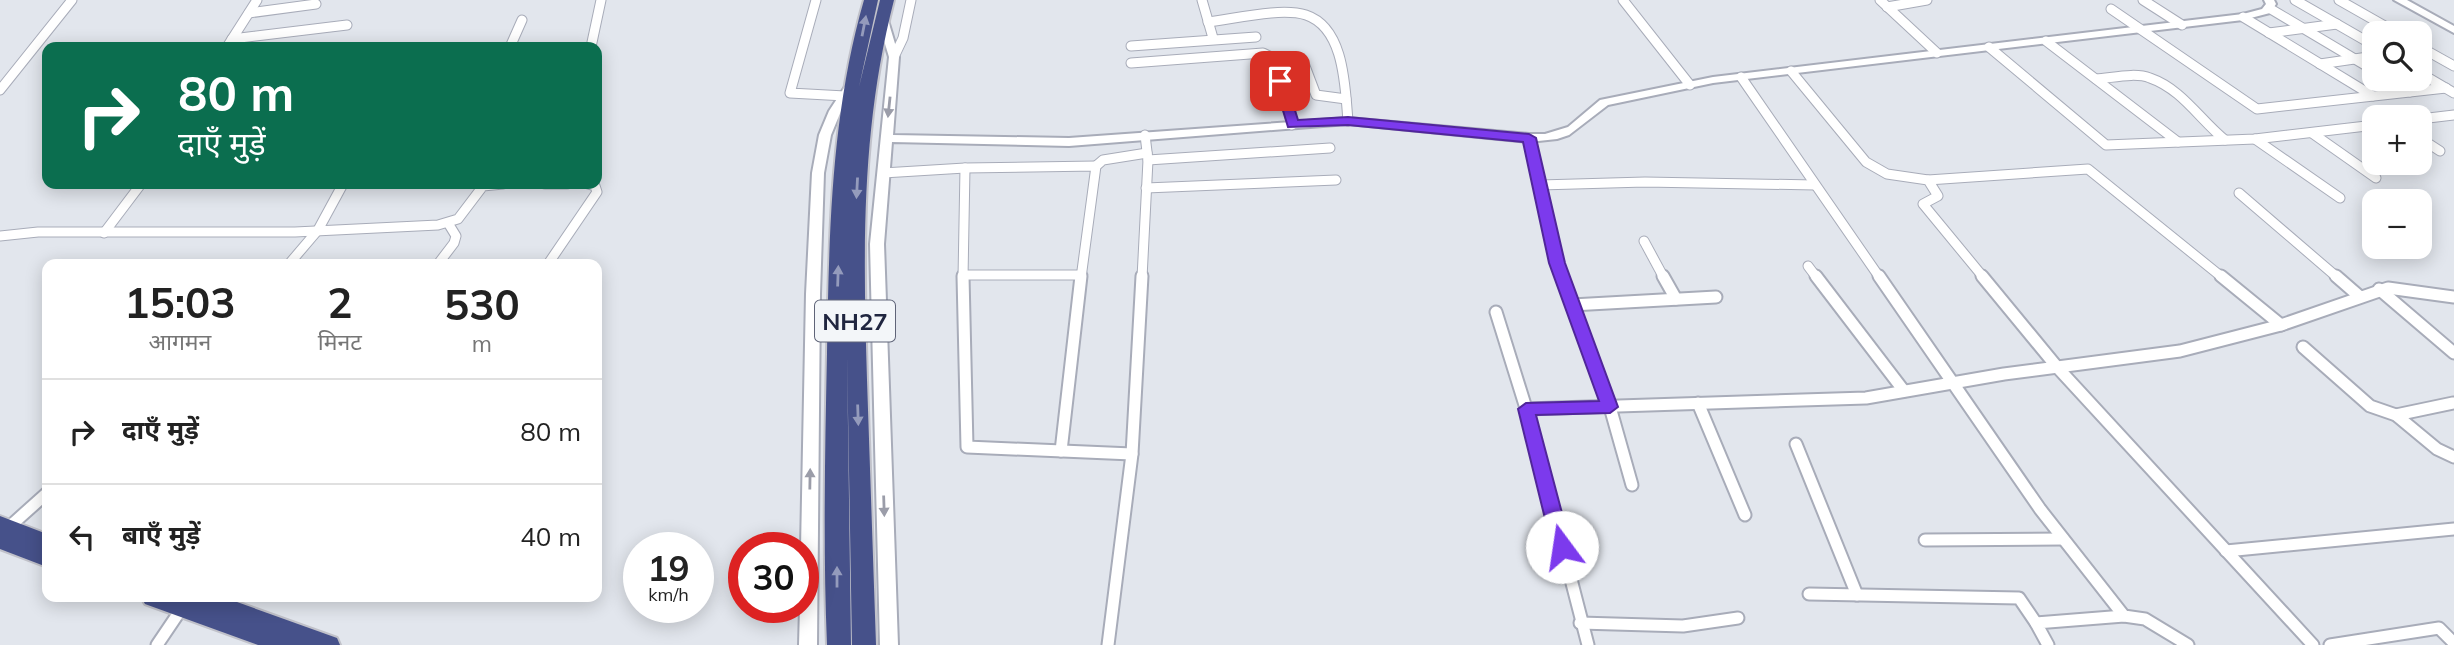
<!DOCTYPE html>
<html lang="hi">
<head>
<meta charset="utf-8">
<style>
  :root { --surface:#fff; --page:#f6f6f6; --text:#222; --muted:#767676; --line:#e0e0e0 }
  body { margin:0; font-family:Mulish,"Noto Sans Devanagari",sans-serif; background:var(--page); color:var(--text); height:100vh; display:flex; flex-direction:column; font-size:26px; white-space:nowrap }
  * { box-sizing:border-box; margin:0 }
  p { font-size:23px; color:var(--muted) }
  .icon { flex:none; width:38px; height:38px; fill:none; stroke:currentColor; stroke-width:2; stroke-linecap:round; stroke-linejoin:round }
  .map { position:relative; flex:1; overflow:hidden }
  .details { position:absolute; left:42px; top:259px; width:560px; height:343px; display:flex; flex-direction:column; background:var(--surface); border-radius:14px; box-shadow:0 4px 18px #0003 }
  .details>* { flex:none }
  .banner { position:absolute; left:42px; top:42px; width:560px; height:147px; border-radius:14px; box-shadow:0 4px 18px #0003; background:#0b6e4f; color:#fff; overflow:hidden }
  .buttons { position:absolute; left:2362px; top:21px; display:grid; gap:14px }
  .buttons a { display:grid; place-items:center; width:70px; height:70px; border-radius:14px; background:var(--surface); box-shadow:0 4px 18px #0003; font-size:35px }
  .speed { position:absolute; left:623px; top:532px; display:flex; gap:14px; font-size:35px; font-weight:700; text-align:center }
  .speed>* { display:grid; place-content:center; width:91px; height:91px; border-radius:50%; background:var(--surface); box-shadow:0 4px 18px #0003; line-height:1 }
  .speed small { font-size:18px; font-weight:400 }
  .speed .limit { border:10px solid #d22; background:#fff; color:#111 }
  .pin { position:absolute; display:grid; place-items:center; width:60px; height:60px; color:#fff; margin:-30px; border-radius:14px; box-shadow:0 4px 10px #0006 }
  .me { position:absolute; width:77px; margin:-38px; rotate:346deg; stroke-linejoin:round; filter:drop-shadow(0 0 5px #0008) }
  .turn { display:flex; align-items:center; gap:24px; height:147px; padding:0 21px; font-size:32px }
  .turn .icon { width:91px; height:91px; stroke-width:2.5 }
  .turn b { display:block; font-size:49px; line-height:60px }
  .eta { display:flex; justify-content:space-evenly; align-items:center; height:119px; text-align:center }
  .eta b { font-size:42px; font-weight:700; line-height:49px }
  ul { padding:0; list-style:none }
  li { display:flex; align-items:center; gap:21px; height:105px; padding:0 21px; border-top:2px solid var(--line) }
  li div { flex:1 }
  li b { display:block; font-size:26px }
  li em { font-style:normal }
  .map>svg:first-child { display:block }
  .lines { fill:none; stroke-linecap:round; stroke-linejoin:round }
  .minor-far1-casing { stroke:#a8acb9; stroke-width:11 }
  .minor-casing { stroke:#a8acb9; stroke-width:15 }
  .tertiary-casing { stroke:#a8acb9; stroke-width:4 }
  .trunk-casing { stroke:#c1c2ca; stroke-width:4 }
  .minor-far1 { stroke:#fff; stroke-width:9 }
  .minor { stroke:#fff; stroke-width:11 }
  .tertiary { fill:#fff; fill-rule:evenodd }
  .trunk { fill:#46518a; fill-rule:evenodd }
  .oneway { fill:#949bbc }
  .oneway2 { fill:#9b9da9 }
  .route { fill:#7c3aed; stroke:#51269a; stroke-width:2 }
  .labels { text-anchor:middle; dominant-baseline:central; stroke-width:5; stroke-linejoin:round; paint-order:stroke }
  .shield { fill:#f3f6f9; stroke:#5f6478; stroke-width:2 }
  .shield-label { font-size:24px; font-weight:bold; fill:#202640 }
</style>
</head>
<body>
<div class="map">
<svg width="2454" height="645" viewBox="0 0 2454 645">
  <rect width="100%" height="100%" fill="#e2e6ed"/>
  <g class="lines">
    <g class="minor-far1-casing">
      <g id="minor-far1">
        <path d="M 816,0 L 790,93 L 845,96"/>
        <path d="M 1202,0 L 1213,38"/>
        <path d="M 1623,0 L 1690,85"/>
        <path d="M 1880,0 L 1937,53"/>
        <path d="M 2143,0 L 2182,25"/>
        <path d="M 2295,0 L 2375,46"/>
        <path d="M 2339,0 L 2397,33"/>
        <path d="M 1887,7 L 1927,0"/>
        <path d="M 2269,8 L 2375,71"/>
        <path d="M 2111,9 L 2257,109 L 2446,88"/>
        <path d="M 249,13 L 316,4"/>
        <path d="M 2243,17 L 2373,96"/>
        <path d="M 1208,22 C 1234,19 1281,7 1306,15 C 1345,28 1345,88 1348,121"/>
        <path d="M 2269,33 L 2337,24"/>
        <path d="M 232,39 L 347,25"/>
        <path d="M 2046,41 L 2178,142"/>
        <path d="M 1131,46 L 1256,37"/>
        <path d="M 227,47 L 257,0"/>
        <path d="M 510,47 L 522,20"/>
        <path d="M 591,47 L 601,0"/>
        <path d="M 1989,47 L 2106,145 L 2255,139 L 2375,125"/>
        <path d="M 2420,47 L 2454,66"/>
        <path d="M 894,57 L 903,38 L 911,0"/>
        <path d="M 1131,63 L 1263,53 L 1275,59 L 1292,125"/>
        <path d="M 2320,64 L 2375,56"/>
        <path d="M 1276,67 L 1305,66 L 1316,95 L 1346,99"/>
        <path d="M 1791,71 L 1866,162 L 1887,174 L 1928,180 L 1938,196 L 1923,204 L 1984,278"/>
        <path d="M 2420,73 L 2454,93"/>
        <path d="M 1741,77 L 1880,278"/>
        <path d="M 2096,79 C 2112,78 2135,72 2150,78 C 2182,89 2200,120 2225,140"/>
        <path d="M 2388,79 L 2410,92"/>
        <path d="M 0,90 L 72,0"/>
        <path d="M 2420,119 L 2454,115"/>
        <path d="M 2312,133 L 2376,178"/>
        <path d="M 1529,138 L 1562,278"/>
        <path d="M 2420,138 L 2440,151"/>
        <path d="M 2255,139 L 2340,198"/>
        <path d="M 1148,160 L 1330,148"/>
        <path d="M 1096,166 L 1103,160 L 1147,153"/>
        <path d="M 883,173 L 965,168 L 1096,166 L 1081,278"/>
        <path d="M 1928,180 L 2088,169 L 2223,278"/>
        <path d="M 545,184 L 567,184"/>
        <path d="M 1540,185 L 1645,182 L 1815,185"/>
        <path d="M 1146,188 L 1336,180"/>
        <path d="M 2239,193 L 2338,278"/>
        <path d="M 104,233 L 141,184"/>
        <path d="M 0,236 L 38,232 L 295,232 L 438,225 L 458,219 L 483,186 L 503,184"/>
        <path d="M 1644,241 L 1664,278"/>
        <path d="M 289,264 L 318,230 L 343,184"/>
        <path d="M 438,264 L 454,243 L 456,236 L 448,223"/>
        <path d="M 548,264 L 597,192 L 595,186 L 588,184"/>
        <path d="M 1808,266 L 1817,278"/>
        <path d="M 963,275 L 1081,275"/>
        <path d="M 963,278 L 965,168"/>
        <path d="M 1142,278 L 1148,160 L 1145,135"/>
      </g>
    </g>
    <g class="minor-casing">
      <g id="minor">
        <path d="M 963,276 L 967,447 L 1132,454"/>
        <path d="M 1562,276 L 1610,407 L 1632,485"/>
        <path d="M 1663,276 L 1676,299"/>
        <path d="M 1816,276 L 1904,391"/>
        <path d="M 1879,276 L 2040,509 L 2124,616 L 2145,619 L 2188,645"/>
        <path d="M 1982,276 L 2057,367 L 2313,645"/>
        <path d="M 2221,276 L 2281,325"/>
        <path d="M 2336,276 L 2359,296"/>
        <path d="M 2379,289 L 2454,353"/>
        <path d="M 1572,305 L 1716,297"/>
        <path d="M 1496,312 L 1530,421 L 1588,645"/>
        <path d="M 2303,347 L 2370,406 L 2396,415 L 2437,449 L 2454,457"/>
        <path d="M 1698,403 L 1745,515"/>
        <path d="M 1526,409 L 1866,398 L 2004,374 L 2180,351 L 2281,325 L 2388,288 L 2454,297"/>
        <path d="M 2396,415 L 2453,403"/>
        <path d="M 1796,444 L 1857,595"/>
        <path d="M 1061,451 L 1081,276"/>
        <path d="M 8,528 L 47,493"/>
        <path d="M 1925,540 L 2063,539"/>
        <path d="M 2226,551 L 2454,529"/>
        <path d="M 1809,594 L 2019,598 L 2036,623"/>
        <path d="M 1580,623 L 1683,626 L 1738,618"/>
        <path d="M 157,645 L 182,608"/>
        <path d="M 1108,645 L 1132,454 L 1142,276"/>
        <path d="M 2048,645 L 2036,623 L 2124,616"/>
        <path d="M 2330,645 L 2439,628 L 2454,643"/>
      </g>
    </g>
    <g class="tertiary-casing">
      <g id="tertiary">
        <path d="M 2264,0 L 2274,0 L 2276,4 L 2270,13 L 2243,20 L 1713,83 L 1608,105 L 1569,135 L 1557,139 L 1529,142 L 1348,124 L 1069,146 L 892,142 L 884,244 L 898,645 L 880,645 L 870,244 L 889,57 L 877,17 L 878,15 L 882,14 L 887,17 L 899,57 L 893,135 L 1069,138 L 1348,118 L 1529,134 L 1545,134 L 1568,127 L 1600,100 L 1713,77 L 2243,14 L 2262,9 L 2266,4 Z"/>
        <path d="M 2394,0 L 2407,0 L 2454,26 L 2454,33 Z"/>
        <path d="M 852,81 L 858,84 L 841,111 L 831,135 L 824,173 L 820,294 L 817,645 L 799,645 L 800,607 L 803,607 L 803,548 L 801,548 L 806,294 L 812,173 L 819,135 L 829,111 L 848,82 Z"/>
      </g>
    </g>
    <g class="trunk-casing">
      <g id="trunk">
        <path d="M 864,0 L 878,0 L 859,87 L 880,0 L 894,0 C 861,128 863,249 867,380 C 870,468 873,557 876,645 L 852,645 L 847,354 L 851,645 L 827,645 C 823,548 825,450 827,353 C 829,235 831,114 864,0 Z"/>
        <path d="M 0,516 L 47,534 L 47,567 L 0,549 Z"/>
        <path d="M 141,597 L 223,597 L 337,638 L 340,645 L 258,645 L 145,604 Z"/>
      </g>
    </g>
    <use href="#minor-far1" class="minor-far1"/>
    <use href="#minor" class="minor"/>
    <use href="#tertiary" class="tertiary"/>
    <use href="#trunk" class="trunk"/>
  </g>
  <defs><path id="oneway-solid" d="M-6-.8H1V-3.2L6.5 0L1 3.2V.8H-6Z" transform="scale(1.75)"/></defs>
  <g class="oneway">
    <use href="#oneway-solid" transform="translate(864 26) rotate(-79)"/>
    <use href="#oneway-solid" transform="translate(857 188) rotate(93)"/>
    <use href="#oneway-solid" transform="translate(838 276) rotate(-88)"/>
    <use href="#oneway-solid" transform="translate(858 415) rotate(88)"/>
    <use href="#oneway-solid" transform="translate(837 577) rotate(-90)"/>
  </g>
  <g class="oneway2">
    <use href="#oneway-solid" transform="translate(889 107) rotate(96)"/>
    <use href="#oneway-solid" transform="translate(810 479) rotate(-89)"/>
    <use href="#oneway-solid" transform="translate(884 506) rotate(88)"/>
  </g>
  <path class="route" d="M 1280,77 L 1286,81 L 1298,120 L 1348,117 L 1529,134 L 1536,138 L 1565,263 L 1618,407 L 1610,413 L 1536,415 L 1571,547 L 1568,552 L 1562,555 L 1555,552 L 1552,547 L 1518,409 L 1526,403 L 1599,401 L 1549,263 L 1523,142 L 1348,125 L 1288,127 L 1274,81 Z"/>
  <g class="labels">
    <rect class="shield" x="815" y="300.5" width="80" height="41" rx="5"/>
    <g class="shield-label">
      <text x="855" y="321">NH27</text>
    </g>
  </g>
</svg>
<div class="buttons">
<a><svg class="icon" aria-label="search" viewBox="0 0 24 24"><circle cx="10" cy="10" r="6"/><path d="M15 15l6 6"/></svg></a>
<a>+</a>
<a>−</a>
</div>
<div class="speed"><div>19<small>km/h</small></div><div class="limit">30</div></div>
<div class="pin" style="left:1280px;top:81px;background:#d93025"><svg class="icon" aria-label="arrive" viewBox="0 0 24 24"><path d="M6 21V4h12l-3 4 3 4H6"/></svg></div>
<svg class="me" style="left:1562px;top:547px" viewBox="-20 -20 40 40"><circle r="19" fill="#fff"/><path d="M0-13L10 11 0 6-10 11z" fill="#7c3aed"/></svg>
<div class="banner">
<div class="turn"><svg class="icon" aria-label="right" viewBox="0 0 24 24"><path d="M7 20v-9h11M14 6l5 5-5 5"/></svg><div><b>80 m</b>दाएँ मुड़ें</div></div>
</div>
<section class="details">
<div class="eta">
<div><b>15:03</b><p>आगमन</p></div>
<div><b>2</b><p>मिनट</p></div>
<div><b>530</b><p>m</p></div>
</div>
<ul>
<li><svg class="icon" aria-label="right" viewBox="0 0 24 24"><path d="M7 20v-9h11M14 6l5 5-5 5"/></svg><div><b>दाएँ मुड़ें</b></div><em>80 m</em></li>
<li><svg class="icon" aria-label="left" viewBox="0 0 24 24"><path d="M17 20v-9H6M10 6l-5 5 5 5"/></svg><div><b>बाएँ मुड़ें</b></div><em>40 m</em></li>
</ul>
</section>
</div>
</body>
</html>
